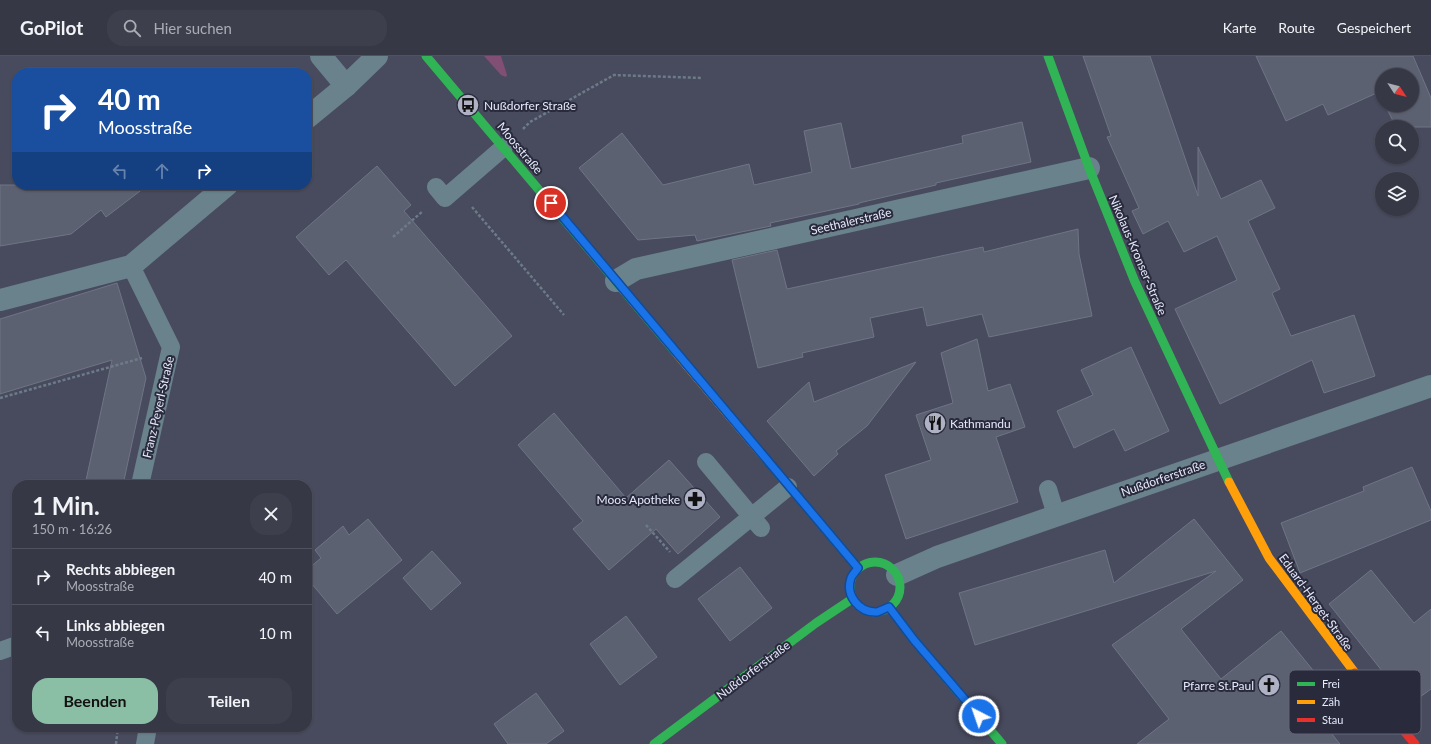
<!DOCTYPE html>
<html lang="de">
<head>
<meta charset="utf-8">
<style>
  :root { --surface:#363846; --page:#3d3f4d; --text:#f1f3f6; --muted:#aaacb3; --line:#50525f; --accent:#8abfa5 }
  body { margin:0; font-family:Lato,sans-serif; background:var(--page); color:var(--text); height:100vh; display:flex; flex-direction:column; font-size:15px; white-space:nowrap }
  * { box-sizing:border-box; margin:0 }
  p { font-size:13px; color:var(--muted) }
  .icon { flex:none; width:22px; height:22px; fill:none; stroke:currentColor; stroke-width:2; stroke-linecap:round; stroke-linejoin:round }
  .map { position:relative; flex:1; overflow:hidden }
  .drawer { position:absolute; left:12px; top:424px; width:300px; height:252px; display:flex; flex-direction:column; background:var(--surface); border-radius:16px; box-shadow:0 1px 3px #0004,0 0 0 1px var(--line) }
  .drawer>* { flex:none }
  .hud { position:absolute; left:12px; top:12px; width:300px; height:122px; border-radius:16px; box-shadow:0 1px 3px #0004,0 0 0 1px var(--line); background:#1a4fa0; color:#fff; overflow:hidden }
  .needle { width:26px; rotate:126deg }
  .buttons { position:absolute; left:1375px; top:12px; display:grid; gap:8px }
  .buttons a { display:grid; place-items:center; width:44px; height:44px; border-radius:50%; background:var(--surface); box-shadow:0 1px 3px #0004,0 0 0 1px var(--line); font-size:20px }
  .pin { position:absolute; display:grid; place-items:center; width:34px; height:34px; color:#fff; margin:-17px; border:2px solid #fff; border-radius:50%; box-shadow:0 1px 4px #0007 }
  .me { position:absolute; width:44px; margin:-22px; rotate:319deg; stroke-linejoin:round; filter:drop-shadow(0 0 3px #0008) }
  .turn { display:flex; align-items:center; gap:14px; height:84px; padding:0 20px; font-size:18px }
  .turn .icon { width:52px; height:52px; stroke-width:2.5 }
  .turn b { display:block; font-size:28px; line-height:34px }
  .lanes { display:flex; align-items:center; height:38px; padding:0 20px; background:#0003; justify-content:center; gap:20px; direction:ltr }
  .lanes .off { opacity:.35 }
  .round { display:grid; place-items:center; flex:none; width:42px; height:42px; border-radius:16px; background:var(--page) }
  .headline { display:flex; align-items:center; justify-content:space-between; height:68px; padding:0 20px }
  h1 { font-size:24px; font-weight:700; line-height:30px }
  .button { display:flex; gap:8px; margin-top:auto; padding:8px 20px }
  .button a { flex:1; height:46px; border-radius:16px; background:var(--accent); color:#111; font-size:16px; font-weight:700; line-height:46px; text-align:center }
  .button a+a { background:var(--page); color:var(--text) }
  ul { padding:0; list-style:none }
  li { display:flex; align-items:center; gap:12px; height:56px; padding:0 20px; border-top:1px solid var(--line) }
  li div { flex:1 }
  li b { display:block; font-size:15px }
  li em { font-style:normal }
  header { display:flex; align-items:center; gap:24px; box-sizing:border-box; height:56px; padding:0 20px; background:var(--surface); border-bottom:1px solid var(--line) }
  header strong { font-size:19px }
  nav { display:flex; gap:22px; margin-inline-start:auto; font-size:14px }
  .search { width:280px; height:36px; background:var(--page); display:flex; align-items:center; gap:10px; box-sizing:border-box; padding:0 14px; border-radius:16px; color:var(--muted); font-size:15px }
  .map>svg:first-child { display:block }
  .green { fill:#814e74 }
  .building { fill:#5c6171; stroke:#6f7585 }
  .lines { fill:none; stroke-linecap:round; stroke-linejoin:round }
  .path { stroke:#6c7c87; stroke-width:2.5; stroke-dasharray:3 2; stroke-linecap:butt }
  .lane { stroke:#69828c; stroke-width:18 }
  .street { stroke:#69828c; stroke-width:22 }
  .fast { stroke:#30b455; stroke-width:9 }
  .slow { stroke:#ff9f0a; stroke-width:9 }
  .jam { stroke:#e5322d; stroke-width:9 }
  .route-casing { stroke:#114b97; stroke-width:10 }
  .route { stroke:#1a73e8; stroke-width:7 }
  .labels { text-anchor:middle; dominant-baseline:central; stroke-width:4; stroke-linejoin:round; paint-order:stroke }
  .poi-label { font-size:12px; fill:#e6e9fc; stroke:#292b3c; text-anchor:start }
  .street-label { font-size:12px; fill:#e6e9fc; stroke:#292b3c }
  .key { fill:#292b3c; stroke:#626476; stroke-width:1 }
  .key-label { font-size:11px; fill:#e6e9fc }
</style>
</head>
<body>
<header>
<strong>GoPilot</strong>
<div class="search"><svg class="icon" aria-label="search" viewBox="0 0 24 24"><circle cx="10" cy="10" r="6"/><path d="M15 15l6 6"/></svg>Hier suchen</div>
<nav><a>Karte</a><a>Route</a><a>Gespeichert</a></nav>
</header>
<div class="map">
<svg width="1431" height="688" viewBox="0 0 1431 688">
  <rect width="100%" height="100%" fill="#484a5e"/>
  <path class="green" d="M 484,0 L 501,0 L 507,19 L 506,21 L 501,19 Z"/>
  <g class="building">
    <path d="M 1083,0 L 1150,0 L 1198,140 L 1198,91 L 1221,143 L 1261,124 L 1275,152 L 1248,165 L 1280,233 L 1272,237 L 1291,280 L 1354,259 L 1375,320 L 1324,337 L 1312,304 L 1220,348 L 1175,253 L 1237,224 L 1217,180 L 1184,196 L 1168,165 L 1143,178 L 1132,155 L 1139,152 L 1107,81 L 1111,80 Z"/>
    <path d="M 1256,0 L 1413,0 L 1431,42 L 1431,71 L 1396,71 L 1385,49 L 1412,49 L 1412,19 L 1382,19 L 1382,43 L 1379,36 L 1328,59 L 1323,48 L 1286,65 Z"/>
    <path d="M 1022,66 L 1031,106 L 936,127 L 936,129 L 859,147 L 859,148 L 770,167 L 771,170 L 697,185 L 695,179 L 638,184 L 579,112 L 622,77 L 663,129 L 749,108 L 754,129 L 812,116 L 804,75 L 841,67 L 851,113 L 963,87 L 962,80 Z"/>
    <path d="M 377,110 L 411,149 L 404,155 L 512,280 L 455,330 L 346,204 L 329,219 L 296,181 Z"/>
    <path d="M 0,129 L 148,129 L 106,161 L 101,154 L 71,178 L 0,190 Z"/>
    <path d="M 1078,173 L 1079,198 L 1092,260 L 989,281 L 982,258 L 927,270 L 923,251 L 870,262 L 874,281 L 802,297 L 803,301 L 758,312 L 732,204 L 777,194 L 787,233 L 983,191 L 984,196 Z"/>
    <path d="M 117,227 L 146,322 L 123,429 L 85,429 L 112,304 L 0,338 L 0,263 Z"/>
    <path d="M 977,283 L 988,335 L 1010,328 L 1025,371 L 996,381 L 1018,446 L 906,483 L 885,419 L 931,404 L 916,359 L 953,347 L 941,297 Z"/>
    <path d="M 1131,291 L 1169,375 L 1125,395 L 1114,373 L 1074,392 L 1057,355 L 1093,339 L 1081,314 Z"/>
    <path d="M 916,306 L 867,370 L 836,395 L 838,398 L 814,420 L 767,365 L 809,326 L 814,346 Z"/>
    <path d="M 554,357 L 626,442 L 669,404 L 720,461 L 678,498 L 656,473 L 609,514 L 573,473 L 583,465 L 518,389 Z"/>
    <path d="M 1412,411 L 1431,455 L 1431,464 L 1300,517 L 1281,467 L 1364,435 L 1363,431 Z"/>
    <path d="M 368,463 L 402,504 L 337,558 L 307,522 L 307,514 L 321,502 L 315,494 L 328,483 L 343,470 L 349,479 Z"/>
    <path d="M 1194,463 L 1243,524 L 1181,573 L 1221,623 L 1281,575 L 1330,635 L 1324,640 L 1341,661 L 1327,672 L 1340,688 L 1137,688 L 1169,663 L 1112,589 L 1216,515 L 975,589 L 959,537 L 1105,494 L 1114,527 Z"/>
    <path d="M 432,495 L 461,527 L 431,554 L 403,522 Z"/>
    <path d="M 740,511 L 772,552 L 730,585 L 698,543 Z"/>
    <path d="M 1371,514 L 1414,567 L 1431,553 L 1431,633 L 1409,649 L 1329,548 Z"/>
    <path d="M 626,560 L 657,601 L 620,629 L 590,588 Z"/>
    <path d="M 536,637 L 564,675 L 546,688 L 508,688 L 494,668 Z"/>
  </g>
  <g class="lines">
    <g class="path">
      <path d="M 523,73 L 530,66 L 614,19 L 702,22"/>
      <path d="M 472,151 L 564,259"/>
      <path d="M 393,181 L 423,155"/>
      <path d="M 0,342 L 142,302"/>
      <path d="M 646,469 L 670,496"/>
      <path d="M 116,688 L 118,671"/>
    </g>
    <g class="lane">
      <path d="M 436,131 L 445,142 L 504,91"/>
      <path d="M 131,210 L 171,291 L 140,429"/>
      <path d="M 706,406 L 761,472"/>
      <path d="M 1048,433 L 1056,459"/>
      <path d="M 675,523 L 788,431"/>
      <path d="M 0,595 L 17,589"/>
      <path d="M 145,688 L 148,671"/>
    </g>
    <g class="street">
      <path d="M 321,0 L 346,30"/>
      <path d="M 307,62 L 346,30 L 377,0"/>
      <path d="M 616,225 L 636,213 L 1089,112"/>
      <path d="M 0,244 L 131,210 L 227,129"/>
      <path d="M 897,519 L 937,501 L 1431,330"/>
    </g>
    <g class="fast">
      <path d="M 426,0 L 678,299"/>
      <path d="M 1048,0 L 1089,112 L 1135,226 L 1229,426"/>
      <path d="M 760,396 L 858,512"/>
      <circle cx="875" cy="531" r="25"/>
      <path d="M 889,551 L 914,584 L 1002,688"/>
      <path d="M 654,688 L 816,567 L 852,543"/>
    </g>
    <g class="slow">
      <path d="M 678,299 L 760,396"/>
      <path d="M 1229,426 L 1269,502 L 1355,617"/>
    </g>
    <path class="jam" d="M 1355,617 L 1415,688"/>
  </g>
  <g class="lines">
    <g class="route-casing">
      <path id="route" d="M 551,147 L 858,512 C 856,515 852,519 851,522 C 845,539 859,557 877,556 C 881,555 886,552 889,551 L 914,584 L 979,660"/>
    </g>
    <use href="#route" class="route"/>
  </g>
  <defs>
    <g id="bus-disc" transform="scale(1.15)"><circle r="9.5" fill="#afb1c5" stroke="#292b3c"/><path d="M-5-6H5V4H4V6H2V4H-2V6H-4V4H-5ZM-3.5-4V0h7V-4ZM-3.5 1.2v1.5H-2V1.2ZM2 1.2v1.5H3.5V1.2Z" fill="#111"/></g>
    <g id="restaurant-disc" transform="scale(1.15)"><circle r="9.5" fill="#afb1c5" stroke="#292b3c"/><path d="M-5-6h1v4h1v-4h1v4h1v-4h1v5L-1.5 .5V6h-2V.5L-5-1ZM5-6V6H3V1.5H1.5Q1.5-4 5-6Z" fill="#111"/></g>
    <g id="pharmacy-disc" transform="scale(1.15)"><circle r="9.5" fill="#afb1c5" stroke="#292b3c"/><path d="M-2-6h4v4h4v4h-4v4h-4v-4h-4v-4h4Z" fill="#111"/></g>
    <g id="church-disc" transform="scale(1.15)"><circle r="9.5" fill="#afb1c5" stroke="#292b3c"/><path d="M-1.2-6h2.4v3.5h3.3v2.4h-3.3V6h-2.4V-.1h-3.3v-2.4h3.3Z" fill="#111"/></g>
  </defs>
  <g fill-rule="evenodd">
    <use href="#bus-disc" x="468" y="49"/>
    <use href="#restaurant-disc" x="935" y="367"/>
    <use href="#pharmacy-disc" x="695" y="443"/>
    <use href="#church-disc" x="1269" y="629"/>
  </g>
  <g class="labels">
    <g class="poi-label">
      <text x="484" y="49">Nußdorfer Straße</text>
      <text x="950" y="367">Kathmandu</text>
      <text x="680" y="443" text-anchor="end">Moos Apotheke</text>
      <text x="1254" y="629" text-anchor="end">Pfarre St.Paul</text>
    </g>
    <g class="street-label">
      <text transform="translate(520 92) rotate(50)">Moosstraße</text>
      <text transform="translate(851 165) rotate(-13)">Seethalerstraße</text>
      <text transform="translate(1138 199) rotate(67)">Nikolaus-Kronser-Straße</text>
      <text transform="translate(158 351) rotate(-77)">Franz-Peyerl-Straße</text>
      <text transform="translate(1163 422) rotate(-19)">Nußdorferstraße</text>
      <text transform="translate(1316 546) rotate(54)">Eduard-Herget-Straße</text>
      <text transform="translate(753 614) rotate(-37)">Nußdorferstraße</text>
    </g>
  </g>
  <rect x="1289" y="614" width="132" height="64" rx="6" class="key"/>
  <rect x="1297" y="626" width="18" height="4" fill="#30b455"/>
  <rect x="1297" y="644" width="18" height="4" fill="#ff9f0a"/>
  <rect x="1297" y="662" width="18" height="4" fill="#e5322d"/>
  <g class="key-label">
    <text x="1322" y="632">Frei</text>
    <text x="1322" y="650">Zäh</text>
    <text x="1322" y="668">Stau</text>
  </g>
</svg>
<div class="buttons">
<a><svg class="needle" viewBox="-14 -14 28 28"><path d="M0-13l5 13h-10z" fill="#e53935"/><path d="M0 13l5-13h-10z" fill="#aaacb3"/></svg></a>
<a><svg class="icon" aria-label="search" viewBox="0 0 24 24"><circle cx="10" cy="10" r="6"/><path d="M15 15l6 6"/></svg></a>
<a><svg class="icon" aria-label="layers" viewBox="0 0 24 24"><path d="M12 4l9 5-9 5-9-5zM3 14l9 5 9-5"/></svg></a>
</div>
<div class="pin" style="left:551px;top:147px;background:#d93025"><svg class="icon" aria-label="arrive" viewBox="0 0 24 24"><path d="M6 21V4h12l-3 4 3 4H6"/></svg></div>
<svg class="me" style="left:979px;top:660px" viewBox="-20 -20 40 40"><circle r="17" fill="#1a73e8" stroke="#fff" stroke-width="3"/><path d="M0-11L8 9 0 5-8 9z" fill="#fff"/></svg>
<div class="hud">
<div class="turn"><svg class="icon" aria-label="right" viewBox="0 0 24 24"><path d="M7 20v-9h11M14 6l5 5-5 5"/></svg><div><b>40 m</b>Moosstraße</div></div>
<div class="lanes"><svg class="icon off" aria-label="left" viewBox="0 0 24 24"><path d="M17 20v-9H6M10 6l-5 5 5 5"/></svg><svg class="icon off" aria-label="ahead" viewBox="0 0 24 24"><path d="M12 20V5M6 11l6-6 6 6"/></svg><svg class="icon" aria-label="right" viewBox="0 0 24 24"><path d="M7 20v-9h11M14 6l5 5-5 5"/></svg></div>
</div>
<section class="drawer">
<div class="headline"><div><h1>1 Min.</h1><p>150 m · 16:26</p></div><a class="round"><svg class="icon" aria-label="close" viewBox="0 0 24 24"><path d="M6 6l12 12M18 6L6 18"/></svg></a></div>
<ul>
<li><svg class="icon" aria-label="right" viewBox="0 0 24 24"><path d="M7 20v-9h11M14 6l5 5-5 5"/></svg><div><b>Rechts abbiegen</b><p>Moosstraße</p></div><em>40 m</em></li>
<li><svg class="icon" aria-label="left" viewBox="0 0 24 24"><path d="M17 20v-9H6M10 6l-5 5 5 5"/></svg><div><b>Links abbiegen</b><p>Moosstraße</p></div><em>10 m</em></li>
</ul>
<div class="button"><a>Beenden</a><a>Teilen</a></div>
</section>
</div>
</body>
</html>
